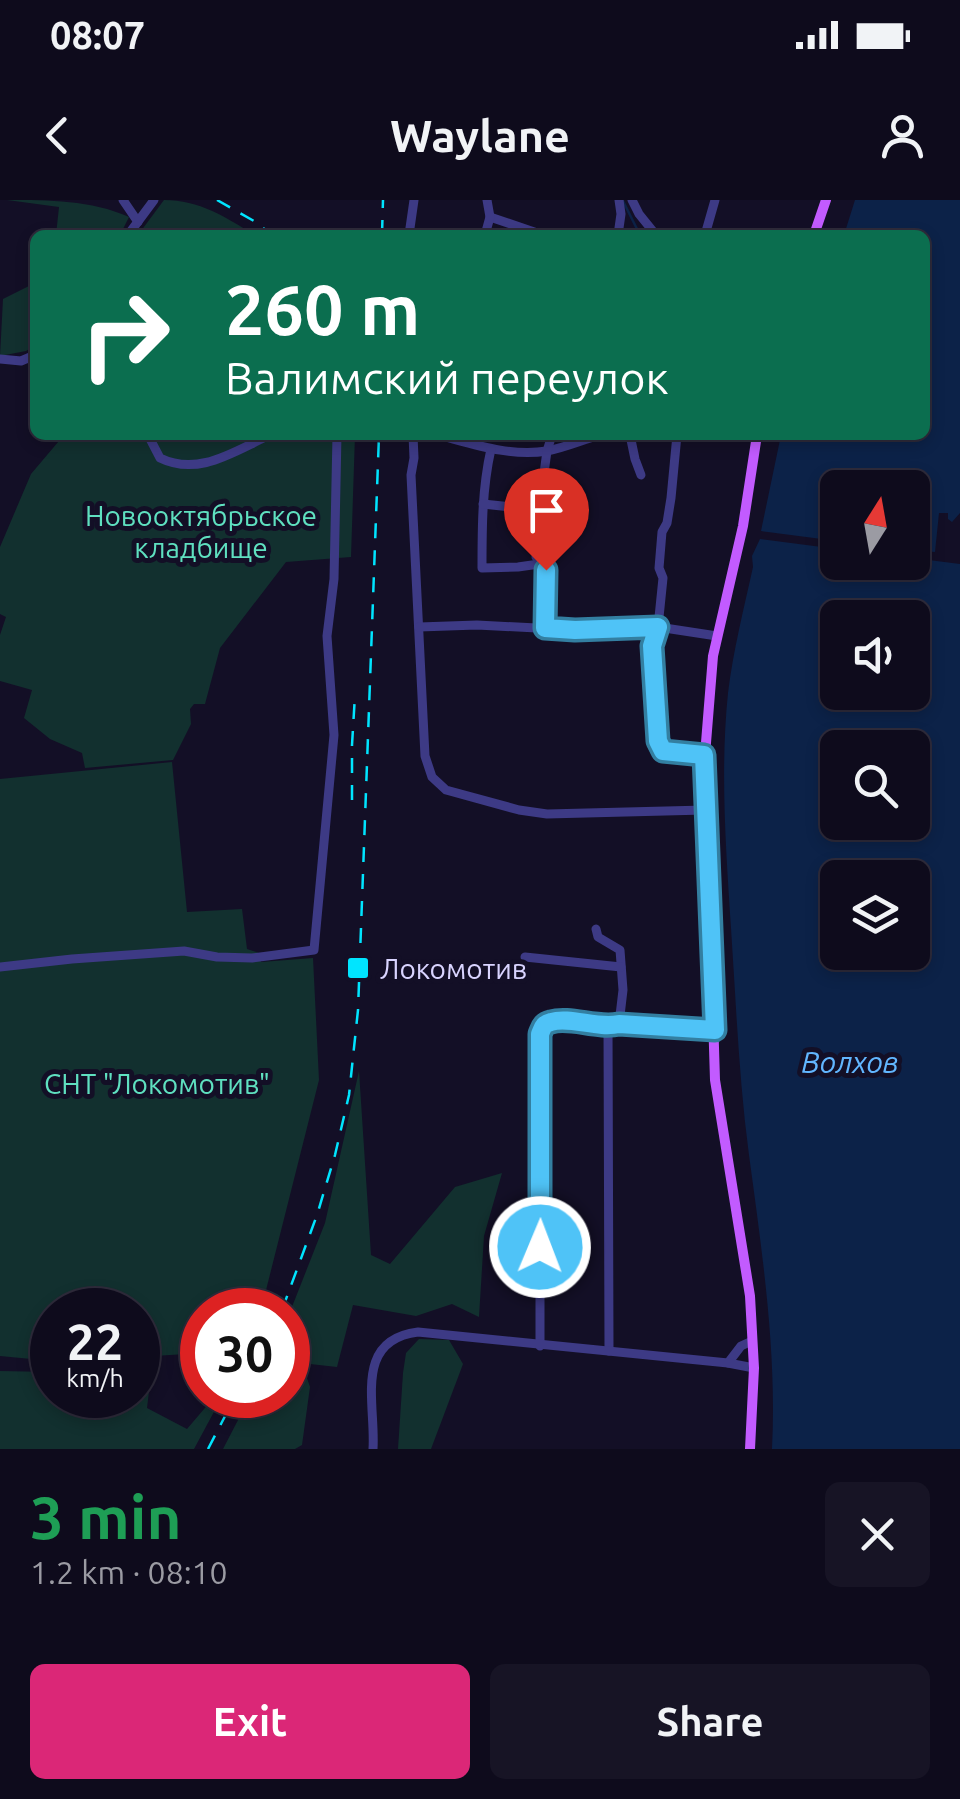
<!DOCTYPE html>
<html lang="en">
<head>
<meta charset="utf-8">
<style>
  :root { --surface:#0e0b1c; --page:#171425; --text:#f1f3f6; --muted:#9b9ba3; --line:#2e2b3b; --accent:#db2777 }
  body { margin:0; font-family:Ubuntu,sans-serif; background:var(--page); color:var(--text); height:100vh; display:flex; flex-direction:column; font-size:38px; white-space:nowrap }
  * { box-sizing:border-box; margin:0 }
  p { font-size:32px; color:var(--muted) }
  .icon { flex:none; width:55px; height:55px; fill:none; stroke:currentColor; stroke-width:2; stroke-linecap:round; stroke-linejoin:round }
  .map { position:relative; height:1249px; overflow:hidden }
  .sheet { display:flex; flex-direction:column; background:var(--surface); flex:1 }
  .sheet>* { flex:none }
  .banner { position:absolute; left:30px; top:30px; width:900px; height:210px; border-radius:15px; box-shadow:0 5px 15px #0003,0 0 0 2px var(--line); background:#0b6e4f; color:#fff; overflow:hidden }
  .needle { width:65px; rotate:11deg }
  .fabs { position:absolute; left:820px; top:270px; display:grid; gap:20px }
  .fabs a { display:grid; place-items:center; width:110px; height:110px; border-radius:15px; background:var(--surface); box-shadow:0 5px 15px #0003,0 0 0 2px var(--line); font-size:50px }
  .speed { position:absolute; left:30px; top:1088px; display:flex; gap:20px; font-size:50px; font-weight:700; text-align:center }
  .speed>* { display:grid; place-content:center; width:130px; height:130px; border-radius:50%; background:var(--surface); box-shadow:0 5px 15px #0003,0 0 0 2px var(--line); line-height:1 }
  .speed small { font-size:25px; font-weight:400 }
  .speed .limit { border:15px solid #d22; background:#fff; color:#111 }
  .pin { position:absolute; display:grid; place-items:center; width:85px; height:85px; color:#fff; margin:-102px -42px; border-radius:50% 50% 50% 0; rotate:-45deg; box-shadow:0 0 10px #0007 }
  .pin .icon { rotate:45deg }
  .me { position:absolute; width:110px; margin:-55px; rotate:1deg; stroke-linejoin:round; filter:drop-shadow(0 0 8px #0008) }
  .turn { display:flex; align-items:center; gap:35px; height:210px; padding:0 30px; font-size:45px }
  .turn .icon { width:130px; height:130px; stroke-width:2.5 }
  .turn b { display:block; font-size:70px; line-height:85px }
  .round { display:grid; place-items:center; flex:none; width:105px; height:105px; border-radius:15px; background:var(--page) }
  .summary { display:flex; align-items:center; justify-content:space-between; height:170px; padding:0 30px }
  h1 { font-size:60px; font-weight:700; line-height:75px; color:#1e9e55 }
  .button { display:flex; gap:20px; margin-top:auto; padding:20px 30px }
  .button a { flex:1; height:115px; border-radius:15px; background:var(--accent); color:#fff; font-size:40px; font-weight:700; line-height:115px; text-align:center }
  .button a+a { background:var(--page); color:var(--text) }
  .status { display:flex; justify-content:space-between; align-items:center; height:70px; padding:0 50px; background:var(--surface); direction:ltr }
  .status svg { height:28px; fill:currentColor }
  header { display:flex; justify-content:space-between; align-items:center; height:130px; padding:0 30px; background:var(--surface); font-size:45px; font-weight:700 }
  .map>svg:first-child { display:block }
  .green { fill:#12302f }
  .water { fill:#0c2248; fill-rule:evenodd }
  .lines { fill:none; stroke-linecap:round; stroke-linejoin:round }
  .stream { stroke:#0c2248; stroke-width:2.5 }
  .minor { stroke:#3d3a85; stroke-width:9 }
  .major { stroke:#c25bff; stroke-width:10 }
  .rail { stroke:#00e5ff; stroke-width:2.5; stroke-dasharray:15 12; stroke-linecap:butt }
  .route-casing { stroke:#337fa1; stroke-width:25 }
  .route { stroke:#4fc3f7; stroke-width:18 }
  .poi-dot { fill:#00e5ff; stroke:#130f26; stroke-width:4 }
  .labels { text-anchor:middle; dominant-baseline:central; stroke-width:10; stroke-linejoin:round; paint-order:stroke }
  .park-label { font-size:28px; fill:#5fe0c0; stroke:#130f26 }
  .poi-label { font-size:28px; fill:#d9d4ff; stroke:#130f26; text-anchor:start }
  .water-label { font-size:30px; font-style:italic; fill:#62b6ff; stroke:#130f26 }
</style>
</head>
<body>
<div class="status"><b>08:07</b><svg viewBox="0 0 49 12"><path d="M0 12V9h3v3zM5 12V6h3v6zM10 12V3h3v9zM15 12V0h3v12zM26 1h20v11H26zM47 4h2v5h-2z"/></svg></div>
<header><svg class="icon" aria-label="back" viewBox="0 0 24 24"><path d="M15 5l-7 7 7 7"/></svg>Waylane<svg class="icon" aria-label="person" viewBox="0 0 24 24"><circle cx="12" cy="8" r="4"/><path d="M4 21q1-7 8-7t8 7"/></svg></header>
<div class="map">
<svg width="960" height="1249" viewBox="0 0 960 1249">
  <rect width="100%" height="100%" fill="#130f26"/>
  <g class="green">
    <path d="M 7,0 C 49,0 91,0 129,17 L 120,35 L 56,35 L 59,7 Z"/>
    <path d="M 164,0 C 199,0 226,17 254,35 L 138,35 Z"/>
    <path d="M 35,83 L 35,145 L 26,151 L 0,156 L 3,99 Z"/>
    <path d="M 64,235 L 355,235 L 351,357 L 286,362 L 220,448 L 205,504 L 194,504 L 190,509 L 191,524 L 173,560 L 85,568 L 82,553 L 50,539 L 24,518 L 32,490 L 0,481 L 0,435 L 6,417 L 0,414 L 0,347 L 31,274 Z"/>
    <path d="M 172,562 L 187,712 L 242,709 L 247,749 L 259,753 L 261,762 L 313,758 L 319,880 L 261,1110 L 202,1110 L 202,1153 L 138,1157 L 138,1110 L 52,1110 L 52,1161 L 0,1156 L 0,579 Z"/>
    <path d="M 359,871 L 371,1055 L 390,1064 L 455,987 L 502,973 L 484,1036 L 479,1117 L 452,1104 L 416,1116 L 353,1105 L 337,1167 L 292,1162 L 294,1179 L 307,1178 L 310,1187 L 302,1245 L 295,1249 L 223,1249 L 251,1195 L 288,1195 L 288,1117 L 325,1023 Z"/>
    <path d="M 419,1139 L 449,1140 L 463,1164 L 431,1249 L 398,1249 L 403,1173 L 406,1153 Z"/>
    <path d="M 0,1171 L 52,1172 L 52,1195 L 138,1195 L 138,1172 L 151,1175 L 147,1208 L 187,1229 L 216,1195 L 223,1195 L 194,1249 L 0,1249 Z"/>
  </g>
  <g class="water">
    <path d="M 855,0 L 960,0 L 960,313 L 952,322 L 948,319 L 948,313 L 939,313 L 935,352 L 913,350 L 912,288 L 838,288 L 837,341 L 761,331 L 781,235 L 925,235 L 925,35 L 844,35 Z"/>
    <path d="M 760,339 L 837,349 L 838,362 L 912,362 L 913,358 L 960,364 L 960,1249 L 772,1249 C 777,1151 762,1052 749,955 C 739,880 736,803 731,728 C 726,650 720,571 728,493 C 733,451 744,408 753,367 L 752,356 ZM 838,418 L 912,418 L 912,492 L 838,492 ZM 838,548 L 912,548 L 912,622 L 838,622 ZM 838,678 L 912,678 L 912,752 L 838,752 Z"/>
  </g>
  <g class="lines">
    <path class="stream" d="M 623,1 L 640,35"/>
    <g class="minor">
      <path d="M 123,0 L 138,22"/>
      <path d="M 632,0 L 639,14 L 656,35"/>
      <path d="M 490,17 L 543,35"/>
      <path d="M 128,35 L 154,0"/>
      <path d="M 409,35 L 414,0"/>
      <path d="M 485,35 L 490,17 L 487,0"/>
      <path d="M 618,35 L 621,14 L 619,0"/>
      <path d="M 705,35 L 715,0"/>
      <path d="M 0,159 L 21,161 L 35,155"/>
      <path d="M 148,235 L 160,258 C 199,277 234,251 270,235"/>
      <path d="M 413,235 L 414,258 L 411,275 L 425,556 L 432,577 L 446,590 L 519,610 L 547,614 L 705,610"/>
      <path d="M 438,235 C 473,244 510,257 547,251 C 564,248 582,240 600,235"/>
      <path d="M 630,235 L 635,259 L 641,275"/>
      <path d="M 677,235 L 671,298 L 667,323 L 662,332 L 659,368 L 663,378 L 658,427 L 652,446 L 658,541 L 663,551 L 705,555"/>
      <path d="M 491,249 C 482,289 482,328 482,368 L 518,367 L 539,364"/>
      <path d="M 483,304 L 539,310"/>
      <path d="M 419,427 L 477,425 L 575,430 L 658,427 L 717,436"/>
      <path d="M 545,428 L 547,375 L 536,357 L 539,310 L 547,251 L 552,235"/>
      <path d="M 596,729 L 598,737 L 620,750 L 623,790 L 619,824 L 608,826 L 609,1151"/>
      <path d="M 525,757 L 621,767"/>
      <path d="M 0,767 L 72,759 L 184,751 L 217,757 L 252,758 L 314,750 L 334,535 L 327,436 L 334,379 L 337,235"/>
      <path d="M 619,824 L 715,830"/>
      <path d="M 540,1146 L 540,834 L 544,825 L 551,822 L 608,826"/>
      <path d="M 728,1163 L 741,1146 L 752,1141"/>
      <path d="M 373,1249 C 376,1204 353,1140 418,1132 L 728,1163 L 754,1168"/>
    </g>
    <g class="major">
      <path d="M 814,35 L 826,0"/>
      <path d="M 750,1249 L 754,1168 L 750,1096 L 715,880 L 705,555 L 713,456 L 743,326 L 757,235"/>
    </g>
    <g class="rail">
      <path d="M 217,0 L 254,21 L 272,35"/>
      <path d="M 382,35 L 383,0"/>
      <path d="M 352,600 L 352,545 L 355,495"/>
      <path d="M 282,1110 L 317,1015 L 335,955 L 349,895 L 358,810 L 379,235"/>
      <path d="M 208,1249 L 236,1195"/>
    </g>
  </g>
  <g class="lines">
    <g class="route-casing">
      <path id="route" d="M 540,1047 L 540,834 C 543,827 543,824 551,822 C 570,816 597,829 619,824 L 715,830 L 704,555 L 663,551 L 658,541 L 652,446 L 658,427 L 575,430 L 545,428 L 546,370"/>
    </g>
    <use href="#route" class="route"/>
  </g>
  <rect class="poi-dot" x="346" y="756" width="24" height="24" rx="5"/>
  <g class="labels">
    <g class="park-label">
      <text x="201" y="315">Новооктябрьское<tspan x="201" dy="32">кладбище</tspan></text>
      <text x="157" y="883">СНТ "Локомотив"</text>
    </g>
    <g class="poi-label">
      <text x="380" y="768">Локомотив</text>
    </g>
    <g class="water-label">
      <text x="850" y="862">Волхов</text>
    </g>
  </g>
</svg>
<div class="fabs">
<a><svg class="needle" viewBox="-14 -14 28 28"><path d="M0-13l5 13h-10z" fill="#e53935"/><path d="M0 13l5-13h-10z" fill="#9b9ba3"/></svg></a>
<a><svg class="icon" aria-label="sound" viewBox="0 0 24 24"><path d="M4 9h4l5-4v14l-5-4H4zM17 9q2 3 0 6"/></svg></a>
<a><svg class="icon" aria-label="search" viewBox="0 0 24 24"><circle cx="10" cy="10" r="6"/><path d="M15 15l6 6"/></svg></a>
<a><svg class="icon" aria-label="layers" viewBox="0 0 24 24"><path d="M12 4l9 5-9 5-9-5zM3 14l9 5 9-5"/></svg></a>
</div>
<div class="speed"><div>22<small>km/h</small></div><div class="limit">30</div></div>
<div class="pin" style="left:546px;top:370px;background:#d93025"><svg class="icon" aria-label="arrive" viewBox="0 0 24 24"><path d="M6 21V4h12l-3 4 3 4H6"/></svg></div>
<svg class="me" style="left:540px;top:1047px" viewBox="-20 -20 40 40"><circle r="17" fill="#4fc3f7" stroke="#fff" stroke-width="3"/><path d="M0-11L8 9 0 5-8 9z" fill="#fff"/></svg>
<div class="banner">
<div class="turn"><svg class="icon" aria-label="right" viewBox="0 0 24 24"><path d="M7 20v-9h11M14 6l5 5-5 5"/></svg><div><b>260 m</b>Валимский переулок</div></div>
</div>
</div>
<section class="sheet">
<div class="summary"><div><h1>3 min</h1><p>1.2 km · 08:10</p></div><a class="round"><svg class="icon" aria-label="close" viewBox="0 0 24 24"><path d="M6 6l12 12M18 6L6 18"/></svg></a></div>
<div class="button"><a>Exit</a><a>Share</a></div>
</section>
</body>
</html>
